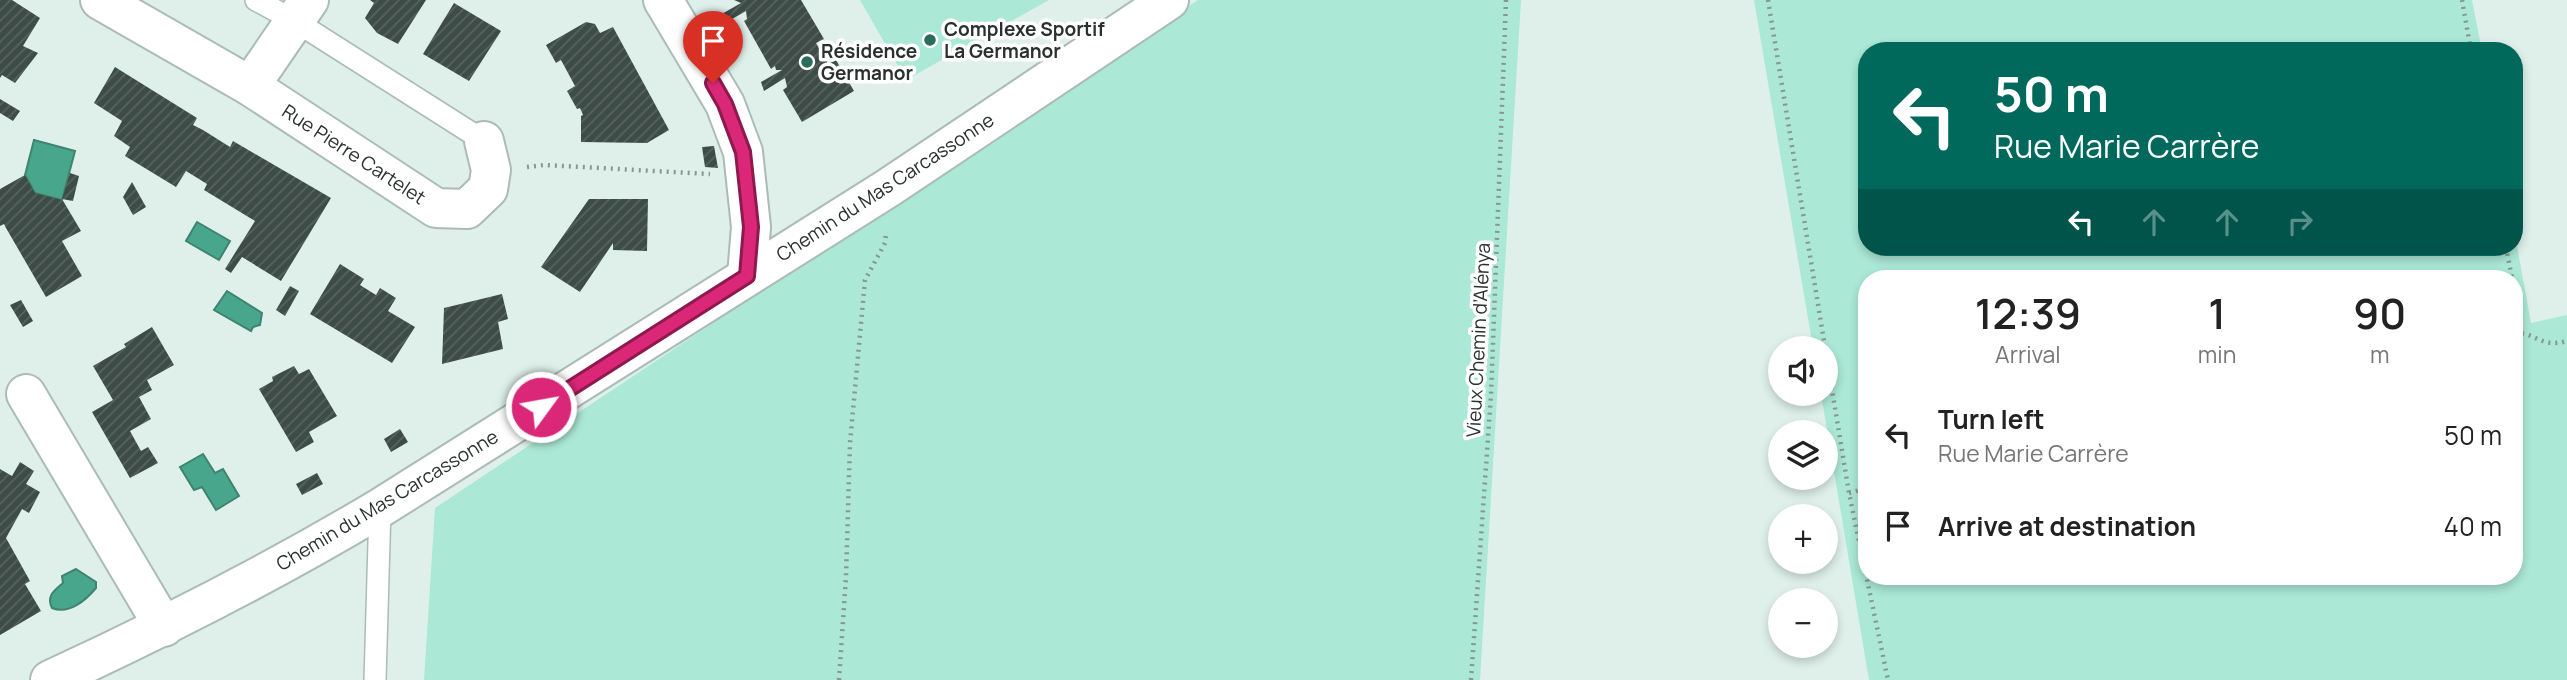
<!DOCTYPE html>
<html lang="en">
<head>
<meta charset="utf-8">
<style>
  :root { --surface:#fff; --page:#f2f2f2; --text:#222; --muted:#767676 }
  body { margin:0; font-family:Manrope,sans-serif; background:var(--page); color:var(--text); height:100vh; display:flex; flex-direction:column; font-size:26px; white-space:nowrap }
  * { box-sizing:border-box; margin:0 }
  p { font-size:23px; color:var(--muted) }
  .icon { flex:none; width:38px; height:38px; fill:none; stroke:currentColor; stroke-width:2; stroke-linecap:round; stroke-linejoin:round }
  .map { position:relative; flex:1; overflow:hidden }
  .drawer { position:absolute; left:1858px; top:270px; width:665px; height:315px; display:flex; flex-direction:column; background:var(--surface); border-radius:28px; box-shadow:0 4px 10px #0003 }
  .drawer>* { flex:none }
  .top-card { position:absolute; left:1858px; top:42px; width:665px; height:214px; border-radius:28px; box-shadow:0 4px 10px #0003; background:#00695c; color:#fff; overflow:hidden }
  .buttons { position:absolute; left:1768px; top:336px; display:grid; gap:14px }
  .buttons a { display:grid; place-items:center; width:70px; height:70px; border-radius:50%; background:var(--surface); box-shadow:0 4px 10px #0003; font-size:35px }
  .pin { position:absolute; display:grid; place-items:center; width:60px; height:60px; color:#fff; margin:-72px -30px; border-radius:50% 50% 50% 0; rotate:-45deg; box-shadow:0 0 7px #0007 }
  .pin .icon { rotate:45deg }
  .me { position:absolute; width:77px; margin:-38px; rotate:58deg; stroke-linejoin:round; filter:drop-shadow(0 0 5px #0008) }
  .turn { display:flex; align-items:center; gap:24px; height:147px; padding:0 21px; font-size:32px }
  .turn .icon { width:91px; height:91px; stroke-width:2.5 }
  .turn b { display:block; font-size:49px; line-height:60px }
  .lanes { display:flex; align-items:center; height:66px; padding:0 21px; background:#0003; justify-content:center; gap:35px; direction:ltr }
  .lanes .off { opacity:.35 }
  .eta { display:flex; justify-content:space-evenly; align-items:center; height:119px; text-align:center }
  .eta b { font-size:42px; font-weight:600; line-height:49px }
  ul { padding:0; list-style:none }
  li { display:flex; align-items:center; gap:21px; height:91px; padding:0 21px }
  li div { flex:1 }
  li b { display:block; font-size:26px }
  li em { font-style:normal }
  .map>svg:first-child { display:block }
  .grass { fill:#abe8d5; fill-rule:evenodd }
  .water { fill:#48a68d; stroke:#3f8370; stroke-width:2 }
  .building { fill:url(#building-hatch) }
  .lines { fill:none; stroke-linecap:round; stroke-linejoin:round }
  .lane-casing { stroke:#abbbb6; stroke-width:24 }
  .street-casing { stroke:#abbbb6; stroke-width:42 }
  .path { stroke:#8a9691; stroke-width:4.5; stroke-dasharray:2 5; stroke-linecap:butt }
  .lane { stroke:#fff; stroke-width:21 }
  .street { stroke:#fff; stroke-width:38 }
  .route-casing { stroke:#8e194d; stroke-width:18 }
  .route { stroke:#db2777; stroke-width:12 }
  .poi-dot { fill:#2b6c5b; stroke:#fff; stroke-width:2.5 }
  .labels { text-anchor:middle; dominant-baseline:central; stroke-width:7; stroke-linejoin:round; paint-order:stroke }
  .poi-label { font-size:19px; font-weight:bold; fill:#2a302e; stroke:#fff; text-anchor:start }
  .street-label { font-size:19px; fill:#2a302e; stroke:#fff }
</style>
</head>
<body>
<div class="map">
<svg width="2567" height="680" viewBox="0 0 2567 680">
  <defs>
    <pattern id="building-hatch" width="6" height="6" patternUnits="userSpaceOnUse" patternTransform="scale(1.75)"><rect width="6" height="6" fill="#3e4c47"/><path d="M-1 1l2-2M0 6l6-6M5 7l2-2" fill="none" stroke="#58635f"/></pattern>
  </defs>
  <rect width="100%" height="100%" fill="#dff0ea"/>
  <g class="grass">
    <path d="M 860,0 L 1049,0 L 906,80 Z"/>
    <path d="M 1198,0 L 1521,0 L 1480,680 L 424,680 L 435,508 Z"/>
    <path d="M 1754,0 L 2472,0 L 2482,51 L 1867,51 L 1867,247 L 2515,247 L 2515,235 L 2531,323 L 2567,315 L 2567,680 L 1869,680 L 1821,394 L 1825,394 L 1825,348 L 1813,348 ZM 1867,278 L 2515,278 L 2515,576 L 1867,576 Z"/>
  </g>
  <g class="water">
    <path d="M 34,140 L 75,151 L 62,200 L 35,193 L 25,175 Z"/>
    <path d="M 197,222 L 230,241 L 219,260 L 186,241 Z"/>
    <path d="M 227,291 L 262,313 L 260,325 L 253,327 L 251,331 L 214,310 Z"/>
    <path d="M 203,454 L 215,473 L 223,469 L 239,496 L 216,510 L 202,487 L 194,490 L 180,467 Z"/>
    <path d="M 76,569 L 96,582 L 96,588 C 86,600 69,615 52,608 C 46,596 54,591 63,583 L 62,576 Z"/>
  </g>
  <g class="building">
    <path d="M 0,0 L 12,0 L 40,18 L 23,46 L 38,53 L 15,83 L 2,75 L 0,78 Z"/>
    <path d="M 370,0 L 426,0 L 398,44 L 377,33 L 365,18 L 374,3 Z"/>
    <path d="M 734,0 L 801,0 L 824,39 L 816,43 L 828,64 L 836,60 L 854,91 L 802,122 L 783,90 L 787,87 L 785,78 L 764,91 L 761,82 L 782,70 L 776,70 L 775,66 L 771,69 L 744,21 L 747,19 L 746,11 L 725,23 L 720,15 L 741,3 Z"/>
    <path d="M 454,3 L 501,31 L 469,81 L 423,54 Z"/>
    <path d="M 586,22 L 595,24 L 600,33 L 613,27 L 669,130 L 647,143 L 581,142 L 581,116 L 583,115 L 580,108 L 577,109 L 567,91 L 575,86 L 561,60 L 556,63 L 546,45 Z"/>
    <path d="M 115,67 L 197,118 L 193,125 L 203,130 L 230,147 L 233,141 L 331,198 L 281,281 L 242,257 L 231,273 L 225,269 L 255,221 L 204,190 L 207,184 L 186,171 L 176,187 L 125,156 L 130,147 L 114,136 L 122,121 L 94,103 Z"/>
    <path d="M 0,99 L 20,111 L 13,121 L 0,113 Z"/>
    <path d="M 714,146 L 718,168 L 705,167 L 702,147 Z"/>
    <path d="M 70,173 L 79,176 L 73,201 L 62,199 L 81,231 L 62,241 L 82,276 L 46,297 L 6,228 L 4,224 L 0,226 L 0,189 L 25,175 L 35,193 L 62,200 L 62,199 Z"/>
    <path d="M 132,182 L 146,207 L 133,215 L 123,197 Z"/>
    <path d="M 589,199 L 648,199 L 647,251 L 613,250 L 613,243 L 580,292 L 541,267 Z"/>
    <path d="M 340,264 L 364,279 L 360,285 L 376,295 L 380,288 L 396,298 L 388,311 L 415,327 L 392,363 L 310,314 Z"/>
    <path d="M 290,286 L 299,291 L 285,316 L 276,310 Z"/>
    <path d="M 502,294 L 508,319 L 498,322 L 503,349 L 442,364 L 444,308 Z"/>
    <path d="M 21,300 L 33,321 L 23,327 L 10,305 Z"/>
    <path d="M 152,327 L 174,365 L 147,380 L 152,390 L 139,397 L 151,419 L 130,431 L 141,451 L 148,447 L 158,463 L 130,478 L 92,412 L 113,400 L 93,366 L 126,347 L 124,344 Z"/>
    <path d="M 294,366 L 299,374 L 309,369 L 337,416 L 309,432 L 314,442 L 296,452 L 259,389 L 273,381 L 272,377 Z"/>
    <path d="M 400,429 L 408,442 L 391,452 L 384,439 Z"/>
    <path d="M 20,462 L 34,471 L 26,484 L 40,492 L 29,513 L 22,509 L 6,538 L 30,581 L 25,584 L 41,611 L 0,635 L 0,469 L 12,476 Z"/>
    <path d="M 317,473 L 323,484 L 302,495 L 296,484 Z"/>
  </g>
  <g class="lines">
    <g class="lane-casing">
      <g id="lane">
        <path d="M 256,0 L 295,21 L 484,141"/>
        <path d="M 375,680 L 380,508"/>
      </g>
    </g>
    <g class="street-casing">
      <g id="street">
        <path d="M 100,0 L 250,86 L 436,208 L 467,209 L 488,189 L 491,170 L 484,141"/>
        <path d="M 663,0 L 725,104 L 743,152 L 751,227 L 747,276"/>
        <path d="M 250,86 L 309,0"/>
        <path d="M 26,394 L 164,627"/>
        <path d="M 50,680 C 163,628 273,572 380,508 L 888,188 L 1169,0"/>
      </g>
    </g>
    <g class="path">
      <path d="M 1768,0 L 1849,493 L 1888,680"/>
      <path d="M 2462,0 L 2471,51"/>
      <path d="M 527,167 L 544,165 L 710,174"/>
      <path d="M 2506,247 L 2512,278"/>
      <path d="M 2515,296 L 2521,333"/>
      <path d="M 2515,334 C 2533,330 2540,349 2567,341"/>
      <path d="M 1849,493 L 1867,488"/>
      <path d="M 839,680 L 846,577 L 850,443 L 865,280 L 885,243 L 886,234"/>
      <path d="M 1471,680 L 1491,395 L 1506,0"/>
    </g>
    <use href="#lane" class="lane"/>
    <use href="#street" class="street"/>
  </g>
  <g class="lines">
    <g class="route-casing">
      <path id="route" d="M 541,407 L 747,276 L 751,227 L 743,152 L 725,104 L 713,83"/>
    </g>
    <use href="#route" class="route"/>
  </g>
  <g class="poi-dot">
    <circle cx="930" cy="40" r="7"/>
    <circle cx="807" cy="62" r="7"/>
  </g>
  <g class="labels">
    <g class="poi-label">
      <text x="944" y="29">Complexe Sportif<tspan x="944" dy="22">La Germanor</tspan></text>
      <text x="821" y="51">Résidence<tspan x="821" dy="22">Germanor</tspan></text>
    </g>
    <g class="street-label">
      <text transform="translate(354 154) rotate(33)">Rue Pierre Cartelet</text>
      <text transform="translate(885 187) rotate(-33)">Chemin du Mas Carcassonne</text>
      <text transform="translate(1478 340) rotate(-87)">Vieux Chemin d’Alénya</text>
      <text transform="translate(387 500) rotate(-31)">Chemin du Mas Carcassonne</text>
    </g>
  </g>
</svg>
<div class="buttons">
<a><svg class="icon" aria-label="sound" viewBox="0 0 24 24"><path d="M4 9h4l5-4v14l-5-4H4zM17 9q2 3 0 6"/></svg></a>
<a><svg class="icon" aria-label="layers" viewBox="0 0 24 24"><path d="M12 4l9 5-9 5-9-5zM3 14l9 5 9-5"/></svg></a>
<a>+</a>
<a>−</a>
</div>
<div class="pin" style="left:713px;top:83px;background:#d93025"><svg class="icon" aria-label="arrive" viewBox="0 0 24 24"><path d="M6 21V4h12l-3 4 3 4H6"/></svg></div>
<svg class="me" style="left:541px;top:407px" viewBox="-20 -20 40 40"><circle r="17" fill="#db2777" stroke="#fff" stroke-width="3"/><path d="M0-11L8 9 0 5-8 9z" fill="#fff"/></svg>
<div class="top-card">
<div class="turn"><svg class="icon" aria-label="left" viewBox="0 0 24 24"><path d="M17 20v-9H6M10 6l-5 5 5 5"/></svg><div><b>50 m</b>Rue Marie Carrère</div></div>
<div class="lanes"><svg class="icon" aria-label="left" viewBox="0 0 24 24"><path d="M17 20v-9H6M10 6l-5 5 5 5"/></svg><svg class="icon off" aria-label="ahead" viewBox="0 0 24 24"><path d="M12 20V5M6 11l6-6 6 6"/></svg><svg class="icon off" aria-label="ahead" viewBox="0 0 24 24"><path d="M12 20V5M6 11l6-6 6 6"/></svg><svg class="icon off" aria-label="right" viewBox="0 0 24 24"><path d="M7 20v-9h11M14 6l5 5-5 5"/></svg></div>
</div>
<section class="drawer">
<div class="eta">
<div><b>12:39</b><p>Arrival</p></div>
<div><b>1</b><p>min</p></div>
<div><b>90</b><p>m</p></div>
</div>
<ul>
<li><svg class="icon" aria-label="left" viewBox="0 0 24 24"><path d="M17 20v-9H6M10 6l-5 5 5 5"/></svg><div><b>Turn left</b><p>Rue Marie Carrère</p></div><em>50 m</em></li>
<li><svg class="icon" aria-label="arrive" viewBox="0 0 24 24"><path d="M6 21V4h12l-3 4 3 4H6"/></svg><div><b>Arrive at destination</b></div><em>40 m</em></li>
</ul>
</section>
</div>
</body>
</html>
